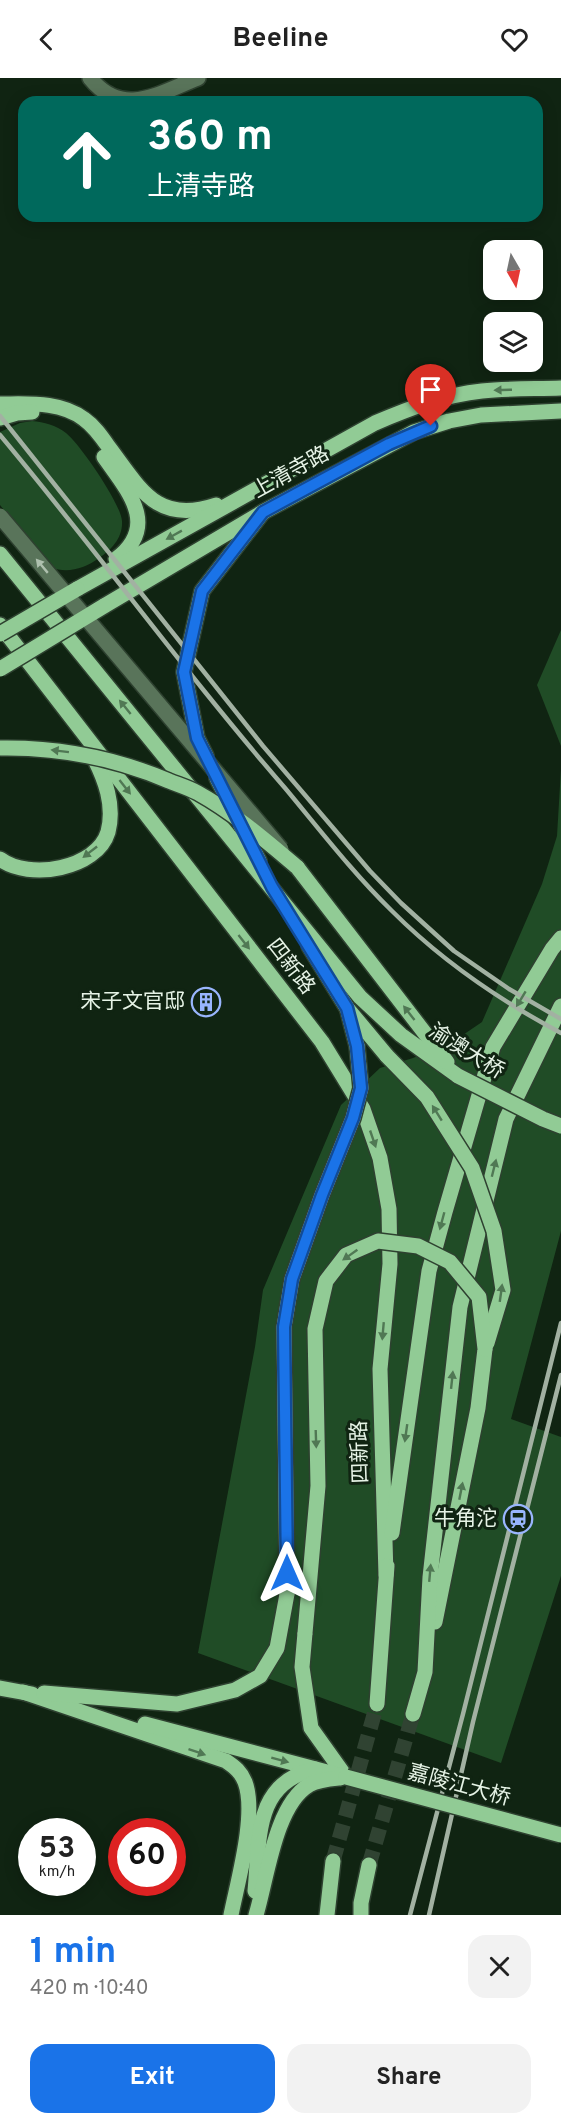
<!DOCTYPE html>
<html lang="en">
<head>
<meta charset="utf-8">
<style>
  :root { --surface:#fff; --page:#f2f2f2; --text:#222; --muted:#767676; --accent:#1a73e8 }
  body { margin:0; font-family:Overpass,"Noto Sans SC",sans-serif; background:var(--page); color:var(--text); height:100vh; display:flex; flex-direction:column; font-size:22px; white-space:nowrap }
  * { box-sizing:border-box; margin:0 }
  p { font-size:20px; color:var(--muted) }
  .icon { flex:none; width:33px; height:33px; fill:none; stroke:currentColor; stroke-width:2; stroke-linecap:round; stroke-linejoin:round }
  .map { position:relative; height:1837px; overflow:hidden }
  .side { display:flex; flex-direction:column; background:var(--surface); flex:1 }
  .side>* { flex:none }
  .banner { position:absolute; left:18px; top:18px; width:525px; height:126px; border-radius:18px; box-shadow:0 3px 15px #0003; background:#00695c; color:#fff; overflow:hidden }
  .needle { width:39px; rotate:171deg }
  .fabs { position:absolute; left:483px; top:162px; display:grid; gap:12px }
  .fabs a { display:grid; place-items:center; width:60px; height:60px; border-radius:12px; background:var(--surface); box-shadow:0 3px 15px #0003; font-size:30px }
  .speed { position:absolute; left:18px; top:1740px; display:flex; gap:12px; font-size:30px; font-weight:700; text-align:center }
  .speed>* { display:grid; place-content:center; width:78px; height:78px; border-radius:50%; background:var(--surface); box-shadow:0 3px 15px #0003; line-height:1 }
  .speed small { font-size:15px; font-weight:400 }
  .speed .limit { border:9px solid #d22; background:#fff; color:#111 }
  .pin { position:absolute; display:grid; place-items:center; width:51px; height:51px; color:#fff; margin:-62px -26px; border-radius:50% 50% 50% 0; rotate:-45deg; box-shadow:0 0 6px #0007 }
  .pin .icon { rotate:45deg }
  .me { position:absolute; width:66px; margin:-33px; rotate:0deg; stroke-linejoin:round; filter:drop-shadow(0 0 4px #0008) }
  .turn { display:flex; align-items:center; gap:21px; height:126px; padding:0 30px; font-size:27px }
  .turn .icon { width:78px; height:78px; stroke-width:2.5 }
  .turn b { display:block; font-size:42px; line-height:51px }
  .round { display:grid; place-items:center; flex:none; width:63px; height:63px; border-radius:18px; background:var(--page) }
  .head { display:flex; align-items:center; justify-content:space-between; height:102px; padding:0 30px }
  h1 { font-size:36px; font-weight:700; line-height:45px; color:var(--accent) }
  .action { display:flex; gap:12px; margin-top:auto; padding:12px 30px }
  .action a { flex:1; height:69px; border-radius:18px; background:var(--accent); color:#fff; font-size:24px; font-weight:700; line-height:69px; text-align:center }
  .action a+a { background:var(--page); color:var(--text) }
  header { display:flex; justify-content:space-between; align-items:center; height:78px; padding:0 30px; background:var(--surface); font-size:27px; font-weight:700 }
  .map>svg:first-child { display:block }
  .green { fill:#204c26 }
  .lines { fill:none; stroke-linecap:round; stroke-linejoin:round }
  .major-tunnel { stroke:#304332; stroke-width:15; stroke-dasharray:15 8; stroke-linecap:butt }
  .minor-casing { stroke:#2e4130; stroke-width:18 }
  .major-casing { stroke:#2e4130; stroke-width:18 }
  .minor { stroke:#59745a; stroke-width:15 }
  .major { stroke:#91cb95; stroke-width:15 }
  .rail { stroke:#a2b1a2; stroke-width:4.5 }
  .minor-bridge-casing { stroke:#2e4130; stroke-width:18; stroke-linecap:butt }
  .major-bridge-casing { stroke:#2e4130; stroke-width:18; stroke-linecap:butt }
  .minor-bridge { stroke:#59745a; stroke-width:15 }
  .major-bridge { stroke:#91cb95; stroke-width:15 }
  .oneway { fill:#507854 }
  .oneway2 { fill:#aec0ae }
  .route-casing { stroke:#114b97; stroke-width:15 }
  .route { stroke:#1a73e8; stroke-width:10 }
  .labels { text-anchor:middle; dominant-baseline:central; stroke-width:6; stroke-linejoin:round; paint-order:stroke }
  .street-label { font-size:21px; fill:#e6f3e6; stroke:#102412 }
  .poi-label { font-size:21px; fill:#e6f3e6; stroke:#102412; text-anchor:end }
</style>
</head>
<body>
<header><svg class="icon" aria-label="back" viewBox="0 0 24 24"><path d="M15 5l-7 7 7 7"/></svg>Beeline<svg class="icon" aria-label="heart" viewBox="0 0 24 24"><path d="M12 20l-8-8c-3-5 5-10 8-4 3-6 11-1 8 4z"/></svg></header>
<div class="map">
<svg width="561" height="1837" viewBox="0 0 561 1837">
  <rect width="100%" height="100%" fill="#102412"/>
  <g class="green">
    <path d="M 32,343 C 44,344 56,347 66,355 C 80,366 121,426 122,443 C 123,460 111,472 99,480 C 84,491 69,495 51,490 L 0,427 L 0,354 L 20,345 Z"/>
    <path d="M 561,552 L 561,668 L 537,607 Z"/>
    <path d="M 561,691 L 561,1153 L 511,1341 L 561,1359 L 561,1498 L 501,1685 L 198,1575 L 255,1269 L 263,1212 L 341,1027 L 380,990 L 413,980 L 454,963 L 482,944 L 542,806 L 557,758 Z"/>
  </g>
  <g class="lines">
    <g class="major-tunnel">
      <path d="M 333,1783 L 377,1626"/>
      <path d="M 369,1787 L 413,1636"/>
    </g>
    <g class="minor-casing">
      <path id="minor" d="M 90,0 C 123,41 159,15 198,0"/>
    </g>
    <g class="major-casing">
      <g id="major">
        <path d="M 0,326 C 28,326 60,323 84,341 C 94,348 101,358 108,368 C 140,410 156,447 216,427"/>
        <path d="M 0,340 L 17,335 L 32,334"/>
        <path d="M 104,379 C 128,413 160,448 116,481"/>
        <path d="M 0,476 L 360,919 L 401,957 L 458,998"/>
        <path d="M 77,511 L 375,345 C 410,330 444,317 482,313 C 508,310 535,311 561,310"/>
        <path d="M 104,528 L 263,434 L 414,354 L 449,343 L 481,337 L 561,333"/>
        <path d="M 0,547 L 322,964 L 363,1031 L 380,1080 L 389,1131 L 390,1186 L 380,1291 L 386,1497"/>
        <path d="M 206,678 L 197,660 L 184,594 L 202,513 L 263,434"/>
        <path d="M 217,700 L 259,783"/>
        <path d="M 0,781 C 29,803 97,791 108,754 C 115,727 105,701 93,678"/>
        <path d="M 297,789 L 447,984"/>
        <path d="M 309,868 L 347,930 L 387,978"/>
        <path d="M 348,933 L 357,968"/>
        <path d="M 392,1455 L 429,1193 L 445,1134 L 493,969 L 552,871 L 561,860"/>
        <path d="M 435,1544 L 478,1330 L 485,1271"/>
        <path d="M 305,1555 L 302,1589 L 311,1650 L 346,1699"/>
        <path d="M 0,1610 L 32,1616"/>
        <path d="M 23,1614 L 226,1683 C 235,1689 241,1694 245,1704 C 257,1736 238,1802 231,1837"/>
        <path d="M 44,1615 L 177,1626 L 235,1612 L 260,1598 L 277,1570 L 287,1516"/>
        <path d="M 377,1626 L 387,1488"/>
        <path d="M 413,1636 L 425,1594 L 430,1499 L 460,1229 L 506,1041 L 561,928"/>
        <path d="M 145,1646 L 346,1699"/>
        <path d="M 255,1813 C 260,1762 253,1705 315,1691"/>
        <path d="M 256,1837 C 267,1801 275,1727 309,1707 C 318,1702 330,1701 340,1700"/>
        <path d="M 327,1837 L 333,1783"/>
        <path d="M 361,1837 L 361,1825 L 369,1787"/>
      </g>
    </g>
    <use href="#minor" class="minor"/>
    <use href="#major" class="major"/>
    <g class="rail">
      <path d="M 0,338 L 263,668 L 370,793 L 401,825 L 454,873 L 509,911 L 561,941"/>
      <path d="M 0,357 C 97,473 186,596 285,710 C 320,752 353,795 392,833 C 442,883 499,922 561,955"/>
      <path d="M 410,1837 L 463,1636 L 561,1245"/>
      <path d="M 429,1837 L 473,1644 L 561,1297"/>
    </g>
    <g class="minor-bridge-casing">
      <path id="minor-bridge" d="M 0,438 L 281,771"/>
    </g>
    <g class="major-bridge-casing">
      <g id="major-bridge">
        <path d="M 0,556 L 77,511"/>
        <path d="M 0,591 L 104,528"/>
        <path d="M 0,670 C 59,669 115,680 169,703 C 179,707 189,710 198,715 C 234,735 266,763 297,789"/>
        <path d="M 387,978 L 427,1019 L 472,1090 L 494,1153 L 503,1212 L 487,1265"/>
        <path d="M 458,998 L 543,1041 L 561,1048"/>
        <path d="M 287,1516 L 284,1249 L 292,1201 L 322,1117 L 353,1040 L 361,1010 L 357,968"/>
        <path d="M 305,1555 L 318,1408 L 315,1251 L 326,1203 L 346,1177 L 378,1163 L 418,1168 L 450,1184 L 479,1219 L 485,1271"/>
        <path d="M 346,1699 L 561,1757"/>
      </g>
    </g>
    <use href="#minor-bridge" class="minor-bridge"/>
    <use href="#major-bridge" class="major-bridge"/>
  </g>
  <defs><path id="oneway-solid" d="M-6-.8H1V-3.2L6.5 0L1 3.2V.8H-6Z" transform="scale(1.5)"/></defs>
  <g class="oneway">
    <use href="#oneway-solid" transform="translate(503 312) rotate(178)"/>
    <use href="#oneway-solid" transform="translate(174 457) rotate(151)"/>
    <use href="#oneway-solid" transform="translate(125 629) rotate(-129)"/>
    <use href="#oneway-solid" transform="translate(60 673) rotate(-173)"/>
    <use href="#oneway-solid" transform="translate(125 709) rotate(52)"/>
    <use href="#oneway-solid" transform="translate(90 774) rotate(142)"/>
    <use href="#oneway-solid" transform="translate(244 864) rotate(52)"/>
    <use href="#oneway-solid" transform="translate(521 921) rotate(121)"/>
    <use href="#oneway-solid" transform="translate(409 935) rotate(-128)"/>
    <use href="#oneway-solid" transform="translate(437 1035) rotate(-122)"/>
    <use href="#oneway-solid" transform="translate(373 1061) rotate(71)"/>
    <use href="#oneway-solid" transform="translate(494 1090) rotate(-76)"/>
    <use href="#oneway-solid" transform="translate(442 1143) rotate(105)"/>
    <use href="#oneway-solid" transform="translate(350 1177) rotate(145)"/>
    <use href="#oneway-solid" transform="translate(501 1215) rotate(-82)"/>
    <use href="#oneway-solid" transform="translate(383 1253) rotate(95)"/>
    <use href="#oneway-solid" transform="translate(452 1302) rotate(-84)"/>
    <use href="#oneway-solid" transform="translate(406 1355) rotate(98)"/>
    <use href="#oneway-solid" transform="translate(316 1361) rotate(88)"/>
    <use href="#oneway-solid" transform="translate(461 1413) rotate(-79)"/>
    <use href="#oneway-solid" transform="translate(430 1495) rotate(-85)"/>
    <use href="#oneway-solid" transform="translate(197 1674) rotate(19)"/>
    <use href="#oneway-solid" transform="translate(280 1682) rotate(15)"/>
  </g>
  <use class="oneway2" href="#oneway-solid" transform="translate(42 488) rotate(-130)"/>
  <g class="lines">
    <g class="route-casing">
      <path id="route" d="M 287,1495 L 284,1249 L 292,1201 L 322,1117 L 353,1040 L 361,1010 L 357,968 L 347,930 L 272,809 L 197,660 L 184,594 L 202,513 L 263,434 L 389,366 L 431,348"/>
    </g>
    <use href="#route" class="route"/>
  </g>
  <defs>
    <g id="building-ring" transform="scale(1.5)"><circle r="9.5" fill="#102412" stroke="#99b5fd" stroke-width="1.5"/><path d="M-4-6H4V6H1V3H-1V6H-4ZM-2.5-4.3h1.7v1.8h-1.7ZM.8-4.3h1.7v1.8H.8ZM-2.5-1h1.7V.8h-1.7ZM.8-1h1.7V.8H.8Z" fill="#99b5fd"/></g>
    <g id="station-ring" transform="scale(1.5)"><circle r="9.5" fill="#102412" stroke="#99b5fd" stroke-width="1.5"/><path d="M-3-6H3Q5-6 5-4V2Q5 4 3 4L4.5 6H3L1.5 4h-3L-3 6H-4.5L-3 4Q-5 4-5 2V-4Q-5-6-3-6ZM-3.5-4v3h7v-3ZM-3.5 1v1.5H-2V1ZM2 1v1.5H3.5V1Z" fill="#99b5fd"/></g>
  </defs>
  <g fill-rule="evenodd">
    <use href="#building-ring" x="206" y="924"/>
    <use href="#station-ring" x="518" y="1441"/>
  </g>
  <g class="labels">
    <g class="street-label">
      <text transform="translate(291 395) rotate(-29)">上清寺路</text>
      <text transform="translate(290 889) rotate(52)">四新路</text>
      <text transform="translate(466 974) rotate(32)">渝澳大桥</text>
      <text transform="translate(361 1374) rotate(-92)">四新路</text>
      <text transform="translate(459 1708) rotate(15)">嘉陵江大桥</text>
    </g>
    <g class="poi-label">
      <text x="185" y="924">宋子文官邸</text>
      <text x="497" y="1441">牛角沱</text>
    </g>
  </g>
</svg>
<div class="fabs">
<a><svg class="needle" viewBox="-14 -14 28 28"><path d="M0-13l5 13h-10z" fill="#e53935"/><path d="M0 13l5-13h-10z" fill="#767676"/></svg></a>
<a><svg class="icon" aria-label="layers" viewBox="0 0 24 24"><path d="M12 4l9 5-9 5-9-5zM3 14l9 5 9-5"/></svg></a>
</div>
<div class="speed"><div>53<small>km/h</small></div><div class="limit">60</div></div>
<div class="pin" style="left:431px;top:348px;background:#d93025"><svg class="icon" aria-label="arrive" viewBox="0 0 24 24"><path d="M6 21V4h12l-3 4 3 4H6"/></svg></div>
<svg class="me" style="left:287px;top:1495px" viewBox="-20 -20 40 40"><path d="M0-17L14 15 0 8-14 15z" fill="#1a73e8" stroke="#fff" stroke-width="4"/></svg>
<div class="banner">
<div class="turn"><svg class="icon" aria-label="ahead" viewBox="0 0 24 24"><path d="M12 20V5M6 11l6-6 6 6"/></svg><div><b>360 m</b>上清寺路</div></div>
</div>
</div>
<section class="side">
<div class="head"><div><h1>1 min</h1><p>420 m · 10:40</p></div><a class="round"><svg class="icon" aria-label="close" viewBox="0 0 24 24"><path d="M6 6l12 12M18 6L6 18"/></svg></a></div>
<div class="action"><a>Exit</a><a>Share</a></div>
</section>
</body>
</html>
